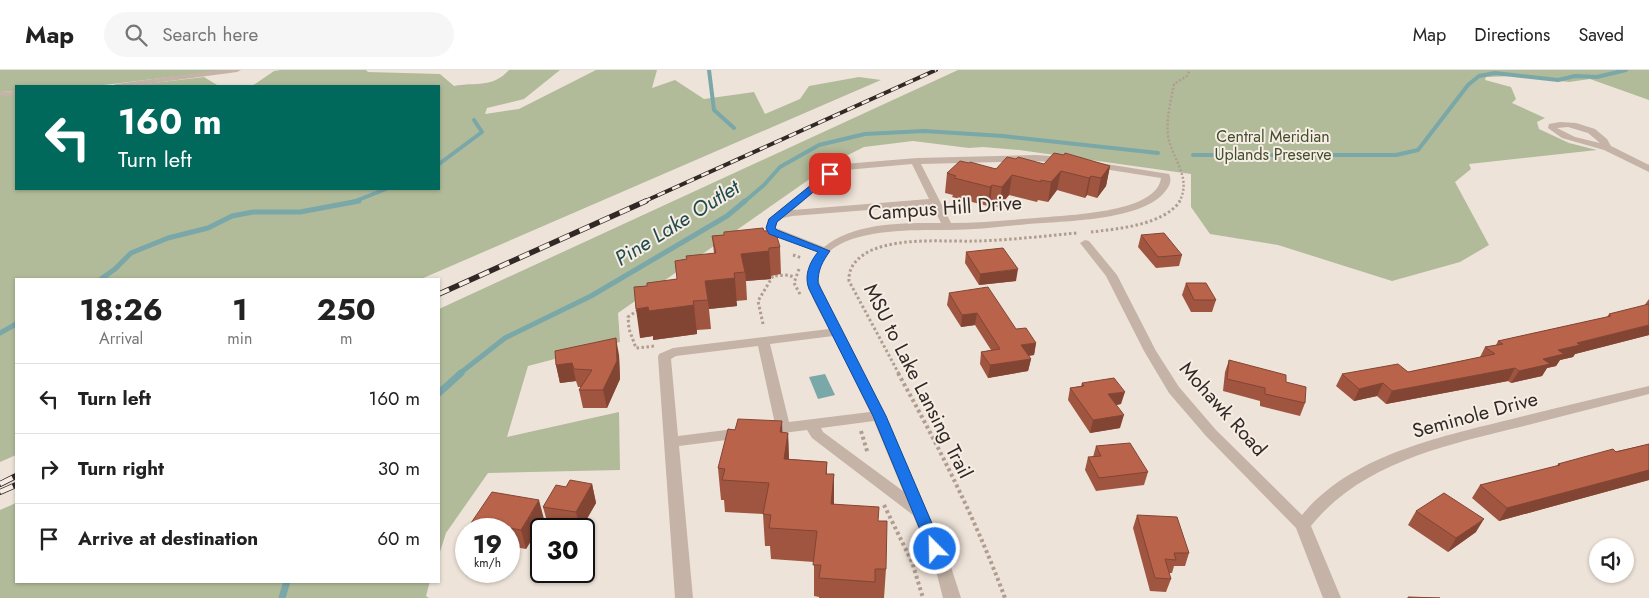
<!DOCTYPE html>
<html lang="en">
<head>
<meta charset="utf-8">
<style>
  :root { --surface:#fff; --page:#f6f6f6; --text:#222; --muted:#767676; --line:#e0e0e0 }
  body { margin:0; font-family:Jost,sans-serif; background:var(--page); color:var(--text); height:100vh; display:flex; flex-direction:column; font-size:19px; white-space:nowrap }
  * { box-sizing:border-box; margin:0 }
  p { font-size:16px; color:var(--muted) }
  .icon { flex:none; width:28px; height:28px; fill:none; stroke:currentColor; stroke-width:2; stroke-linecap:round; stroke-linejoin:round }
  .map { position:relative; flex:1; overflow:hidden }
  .details { position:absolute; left:15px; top:208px; width:425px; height:305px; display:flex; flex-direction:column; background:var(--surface); border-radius:0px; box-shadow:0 1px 4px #0004 }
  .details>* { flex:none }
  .top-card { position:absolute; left:15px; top:15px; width:425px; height:105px; border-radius:0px; box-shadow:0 1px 4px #0004; background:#00695c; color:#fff; overflow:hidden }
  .buttons { position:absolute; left:1589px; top:468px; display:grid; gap:10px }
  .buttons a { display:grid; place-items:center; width:45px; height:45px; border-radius:50%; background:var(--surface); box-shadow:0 1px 4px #0004; font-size:25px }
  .speed { position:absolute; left:455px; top:448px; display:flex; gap:10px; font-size:25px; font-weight:700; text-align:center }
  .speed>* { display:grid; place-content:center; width:65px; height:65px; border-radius:50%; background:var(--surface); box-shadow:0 1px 4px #0004; line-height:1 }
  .speed small { font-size:12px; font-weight:400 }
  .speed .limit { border:2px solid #111; border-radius:8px; background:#fff; color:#111 }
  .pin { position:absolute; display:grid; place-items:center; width:42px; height:42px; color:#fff; margin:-21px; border-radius:10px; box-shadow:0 2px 8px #0006 }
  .me { position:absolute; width:55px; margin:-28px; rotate:337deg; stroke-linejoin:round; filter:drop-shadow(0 0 4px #0008) }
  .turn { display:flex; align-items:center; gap:18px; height:105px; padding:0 20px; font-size:22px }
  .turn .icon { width:65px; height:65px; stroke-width:2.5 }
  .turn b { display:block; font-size:35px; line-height:42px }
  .eta { display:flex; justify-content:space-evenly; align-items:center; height:85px; text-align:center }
  .eta b { font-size:30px; font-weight:700; line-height:35px }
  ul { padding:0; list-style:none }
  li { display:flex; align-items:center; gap:15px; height:70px; padding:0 20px; border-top:1px solid var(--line) }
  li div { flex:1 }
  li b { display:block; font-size:19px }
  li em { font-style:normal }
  header { display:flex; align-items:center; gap:30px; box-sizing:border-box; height:70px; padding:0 25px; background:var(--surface); border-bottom:1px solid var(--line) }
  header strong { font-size:24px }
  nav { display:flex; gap:28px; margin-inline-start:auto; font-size:18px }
  .search { width:350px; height:45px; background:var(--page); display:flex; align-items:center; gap:12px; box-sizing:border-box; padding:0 18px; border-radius:28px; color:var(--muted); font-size:19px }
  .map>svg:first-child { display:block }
  .green { fill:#b1bb9a }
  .water { fill:#7aa7a8 }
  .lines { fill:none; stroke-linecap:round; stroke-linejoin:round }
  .stream-far2 { stroke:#7aa7a8; stroke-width:4 }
  .stream-far1 { stroke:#7aa7a8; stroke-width:5 }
  .stream { stroke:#7aa7a8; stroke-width:7 }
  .path-far2 { stroke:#b09d90; stroke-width:2.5; stroke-dasharray:2 2; stroke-linecap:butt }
  .path-far1 { stroke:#b09d90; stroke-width:3; stroke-dasharray:2.5 2.5; stroke-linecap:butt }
  .path { stroke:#b09d90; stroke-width:4; stroke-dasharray:3 3; stroke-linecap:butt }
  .minor { fill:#c4b3a6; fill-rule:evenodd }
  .rail-far2-casing { stroke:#312926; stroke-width:4 }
  .rail-far1-casing { stroke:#312926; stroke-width:5.5 }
  .rail-casing { stroke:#312926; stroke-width:6 }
  .rail-far2 { stroke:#f6ede4; stroke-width:2.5; stroke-dasharray:8; stroke-linecap:butt }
  .rail-far1 { stroke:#f6ede4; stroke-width:4; stroke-dasharray:11; stroke-linecap:butt }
  .rail { stroke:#f6ede4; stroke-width:4.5; stroke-dasharray:14; stroke-linecap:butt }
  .wall { fill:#9f5540 }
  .shaded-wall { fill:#824534 }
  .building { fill:#b9634b; stroke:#824534 }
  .route { fill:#1a73e8; stroke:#114b97 }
  .labels { text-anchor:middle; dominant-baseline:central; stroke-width:4; stroke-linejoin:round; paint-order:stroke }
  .far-park-label { font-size:16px; fill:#424d2c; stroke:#f6ede4 }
  .street-label { font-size:20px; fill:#312926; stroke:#f6ede4 }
  .water-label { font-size:21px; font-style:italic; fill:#204c4e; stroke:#f6ede4 }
</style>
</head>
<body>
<header>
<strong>Map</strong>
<div class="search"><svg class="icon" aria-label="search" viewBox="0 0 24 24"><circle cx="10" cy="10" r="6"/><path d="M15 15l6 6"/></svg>Search here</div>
<nav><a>Map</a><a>Directions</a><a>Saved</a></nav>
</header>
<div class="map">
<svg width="1649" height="528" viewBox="0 0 1649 528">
  <rect width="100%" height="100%" fill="#eee3d8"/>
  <g class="green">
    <path d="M 0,0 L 228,0 L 104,15 L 16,16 L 16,21 L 0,22 Z"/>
    <path d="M 281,0 L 366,0 L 368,2 L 440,4 L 454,16 C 476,12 493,18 509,0 L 560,0 L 524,29 L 487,38 L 485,44 L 519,39 L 596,0 L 657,0 L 652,18 L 675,10 L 704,29 L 754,22 L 765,44 L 800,29 L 809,16 L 859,7 L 881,10 L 421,209 L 16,209 L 16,385 L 0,392 L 0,25 L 16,24 L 16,119 L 439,119 L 439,16 L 252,16 L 274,1 Z"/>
    <path d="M 958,0 L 1649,0 L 1649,30 L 1590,9 L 1569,12 L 1512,6 L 1486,7 L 1485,10 L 1511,17 L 1516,29 L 1512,33 L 1545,48 L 1537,52 L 1539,59 L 1569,73 L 1597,80 L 1469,94 L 1471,99 L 1455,112 L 1489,175 L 1460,192 L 1392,211 L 1278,175 L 1210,164 L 1191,137 L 1191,104 L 1019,80 L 983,77 L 969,78 L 913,71 L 864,77 L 834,92 L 618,243 L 620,272 L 528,296 L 507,367 L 619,342 L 620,400 L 488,403 L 446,463 L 439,485 L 439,239 Z"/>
    <path d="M 204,7 L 217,15 L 128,16 Z"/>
    <path d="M 16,433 L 16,511 L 430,511 L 426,526 L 429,528 L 0,528 L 0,440 Z"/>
  </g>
  <path class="water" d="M 825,304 L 835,325 L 818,329 L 809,307 Z"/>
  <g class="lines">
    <g class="stream-far2">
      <path d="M 709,0 L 714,40 L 734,58"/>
      <path d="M 1193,85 L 1396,85 L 1418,80 L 1468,15 L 1479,6 L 1495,3 L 1558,10 L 1575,6 L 1597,7 L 1626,0"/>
      <path d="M 439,94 L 482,62 L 474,50"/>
      <path d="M 353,132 L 386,119"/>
      <path d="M 744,132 L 764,115 L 780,97 L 819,75 L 865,64 L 924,61 L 1003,66 L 1158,83"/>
    </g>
    <g class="stream-far1">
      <path d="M 101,209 L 115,199 L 131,183 L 168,168 L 208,158 L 232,146 L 253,142 L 300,142 L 359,131"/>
      <path d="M 0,263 L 16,254"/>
      <path d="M 459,304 L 505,268 L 591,226 L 727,146 L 745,131"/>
    </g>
    <g class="stream">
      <path d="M 439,323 L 461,303"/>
      <path d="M 282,528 L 287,511"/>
    </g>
    <path class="path-far2" d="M 1179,132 C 1193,108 1171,88 1168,65 C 1166,48 1171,31 1174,14 L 1187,6 L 1190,0"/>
    <g class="path-far1">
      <path d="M 1091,162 C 1117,159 1164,155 1180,131"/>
      <path d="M 793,185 L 802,188"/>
      <path d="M 799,199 L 794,213 L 801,226"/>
      <path d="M 638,240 L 628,247 L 629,259 L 636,278 L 655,276"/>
      <path d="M 763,254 L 758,231 L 773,206 L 788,205 L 794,207"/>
      <path d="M 899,304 L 849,211 C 848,196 859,186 872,180 C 904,167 945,172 978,171 C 1011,170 1044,166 1077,163"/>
    </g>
    <g class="path">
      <path d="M 898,303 C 938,375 976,450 1005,528"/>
      <path d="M 861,361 L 868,384"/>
      <path d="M 884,435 L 912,492 L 923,528"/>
    </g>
    <g class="minor">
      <path d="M 219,0 L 241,0 L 237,2 L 132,16 L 112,16 L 116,14 Z"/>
      <path d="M 16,21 L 16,25 L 0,26 L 0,22 Z"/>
      <path d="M 1560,52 L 1576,53 L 1595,59 L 1607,69 L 1611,76 L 1649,95 L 1649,102 L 1604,80 L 1562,68 L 1548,58 L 1549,54 ZM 1568,57 L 1588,63 L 1600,73 L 1575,67 L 1557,58 Z"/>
      <path d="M 1036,85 L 1064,87 L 1069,90 L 1064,93 L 1036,91 L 921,94 L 951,153 C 980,153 1008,150 1036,148 C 1063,145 1157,144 1161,108 L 1091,97 L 1091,93 L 1094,92 L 1169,104 C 1173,112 1168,118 1163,124 C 1137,151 1064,151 1028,154 C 1001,157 974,160 948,160 C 916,160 822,156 818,204 C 818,209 820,214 821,219 L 886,346 L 951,497 L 961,528 L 943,528 L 935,497 L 913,445 L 812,368 L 807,360 L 767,365 L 762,363 L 760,360 L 762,357 L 775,354 L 758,276 L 676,286 L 671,289 L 678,366 L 742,358 L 747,360 L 749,363 L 747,366 L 742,368 L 679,376 L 693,528 L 675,528 L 658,287 L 659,284 L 673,278 L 829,259 C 815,231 797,212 818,182 L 769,164 L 766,158 L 768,149 L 827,102 L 844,94 L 917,88 ZM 912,94 L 929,129 L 793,140 L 833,106 L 846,100 ZM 932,135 L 941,153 C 903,153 855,152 824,177 L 776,158 L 777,152 L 783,148 L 792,146 ZM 833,266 L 870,342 L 789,352 L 770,274 ZM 874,351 L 903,421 L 823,362 L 821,358 Z"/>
      <path d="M 1085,170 L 1089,171 L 1117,205 L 1156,281 L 1179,317 L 1216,360 L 1302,445 C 1352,384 1444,366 1516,348 C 1561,337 1605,326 1649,316 L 1649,324 C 1606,335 1563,346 1520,357 C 1446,375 1361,393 1311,456 L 1341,528 L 1323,528 L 1296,458 L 1206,366 L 1169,323 L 1144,281 L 1106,206 L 1080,173 Z"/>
    </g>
    <g class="rail-far2-casing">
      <path id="rail-far2" d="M 643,132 L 936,0"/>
    </g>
    <g class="rail-far1-casing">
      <path id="rail-far1" d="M 439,224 L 646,131"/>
    </g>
    <g class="rail-casing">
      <g id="rail">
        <path d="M 0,414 L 16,406"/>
        <path d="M 0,422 L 16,415"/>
      </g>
    </g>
    <use href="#rail-far2" class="rail-far2"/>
    <use href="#rail-far1" class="rail-far1"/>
    <use href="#rail" class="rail"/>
  </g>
  <g class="wall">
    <path d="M 1064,85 L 1110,96 L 1106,116 L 1097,128 L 1087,125 L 1085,128 L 1057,120 L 1048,132 L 1038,130 L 1037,132 L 1009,125 L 999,137 L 990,135 L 988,136 L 952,127 L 953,125 L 945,123 L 947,103 L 1044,94 Z"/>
    <path d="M 764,161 L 780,177 L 781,204 L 771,206 L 771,209 L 746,211 L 747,230 L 736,231 L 737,236 L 709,239 L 711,259 L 697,260 L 697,264 L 653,270 L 653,266 L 640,268 L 647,216 L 677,209 L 714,183 L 712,166 Z"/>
    <path d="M 1141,165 L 1182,185 L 1179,196 L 1156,198 L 1138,177 Z"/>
    <path d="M 966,182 L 1016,211 L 979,215 L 965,193 Z"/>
    <path d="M 1186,213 L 1216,230 L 1212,242 L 1191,242 L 1182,225 Z"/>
    <path d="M 949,223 L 1016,259 L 1036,273 L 1034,285 L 1028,286 L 1031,289 L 1028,301 L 988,308 L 980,294 L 981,282 L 991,280 L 975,255 L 961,257 L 947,235 Z"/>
    <path d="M 1649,229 L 1649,265 L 1575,284 L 1573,287 L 1560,290 L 1556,296 L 1547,298 L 1542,306 L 1511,313 L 1508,311 L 1386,334 L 1377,326 L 1354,331 L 1336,316 L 1342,304 L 1408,302 L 1480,287 L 1485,277 L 1496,275 L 1498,271 L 1607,247 L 1609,244 L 1644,236 Z"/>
    <path d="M 619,285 L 620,309 L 607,338 L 583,338 L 579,320 L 581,317 L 578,317 L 576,311 L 560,313 L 556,295 Z"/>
    <path d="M 1229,290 L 1286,312 L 1305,333 L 1300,346 L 1260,336 L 1260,331 L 1223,321 L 1225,302 Z"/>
    <path d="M 1082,313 L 1121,334 L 1116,335 L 1120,358 L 1090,363 L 1068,330 L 1070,318 L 1081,316 Z"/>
    <path d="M 782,351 L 782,363 L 788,363 L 789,389 L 827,392 L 827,404 L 834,404 L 834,434 L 878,451 L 886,499 L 884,528 L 819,528 L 819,527 L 814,526 L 814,492 L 771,489 L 770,476 L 765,476 L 763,444 L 725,442 L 724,430 L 721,430 L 718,398 L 735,360 Z"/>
    <path d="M 1649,374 L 1649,410 L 1499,451 L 1472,428 L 1480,415 L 1557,396 L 1558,394 Z"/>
    <path d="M 1096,376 L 1148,402 L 1144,415 L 1096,421 L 1085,400 L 1088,387 L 1093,387 Z"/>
    <path d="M 592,414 L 596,433 L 581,459 L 567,459 L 548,455 L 543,437 L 566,417 Z"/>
    <path d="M 1416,441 L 1476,462 L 1448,482 L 1408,455 Z"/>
    <path d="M 1137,445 L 1189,483 L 1185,496 L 1174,496 L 1172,503 L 1169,503 L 1171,509 L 1166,522 L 1150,521 L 1133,458 Z"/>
    <path d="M 544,449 L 526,479 L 509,476 L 509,459 L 467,459 Z"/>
  </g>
  <g class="shaded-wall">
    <path d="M 1110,96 L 1106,116 L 1097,128 L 1101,108 Z"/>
    <path d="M 1061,101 L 1057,120 L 1048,132 L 1051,112 Z"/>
    <path d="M 1012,105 L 1009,125 L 999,137 L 1002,117 Z"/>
    <path d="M 1091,106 L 1087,125 L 1085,128 L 1089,108 Z"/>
    <path d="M 992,115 L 990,135 L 988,136 L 990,117 Z"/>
    <path d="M 769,181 L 771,209 L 746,211 L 745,202 L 741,184 Z"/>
    <path d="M 1018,199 L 1016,211 L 979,215 L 980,204 Z"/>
    <path d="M 735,208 L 737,236 L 709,239 L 705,211 Z"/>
    <path d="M 694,235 L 697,264 L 653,270 L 653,266 L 640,268 L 636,239 L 648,237 Z"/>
    <path d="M 977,243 L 975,255 L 961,257 L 962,245 Z"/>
    <path d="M 1649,255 L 1649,265 L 1575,284 L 1573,287 L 1560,290 L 1556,296 L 1547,298 L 1542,306 L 1511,313 L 1519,301 L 1558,280 L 1577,273 Z"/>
    <path d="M 616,268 L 619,285 L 620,309 L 607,338 L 603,320 Z"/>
    <path d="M 1036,273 L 1034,285 L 1019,287 L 1021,275 Z"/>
    <path d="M 1031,289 L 1028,301 L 988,308 L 990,295 Z"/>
    <path d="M 572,293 L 576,311 L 560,313 L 556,295 Z"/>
    <path d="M 1515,298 L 1508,311 L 1386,334 L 1392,321 Z"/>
    <path d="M 1383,313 L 1377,326 L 1354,331 L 1359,319 Z"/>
    <path d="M 1125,322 L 1121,334 L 1105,337 L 1108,324 Z"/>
    <path d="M 1124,345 L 1120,358 L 1090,363 L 1093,350 Z"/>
    <path d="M 782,351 L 783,382 L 780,362 Z"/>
    <path d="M 788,363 L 789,394 L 784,389 Z"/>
    <path d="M 1649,400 L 1649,410 L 1499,451 L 1507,438 Z"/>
    <path d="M 834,404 L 834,436 L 831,434 Z"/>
    <path d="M 592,414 L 596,433 L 581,459 L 580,459 L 576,442 Z"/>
    <path d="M 539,430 L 544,449 L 526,479 L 521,460 Z"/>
    <path d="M 1484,449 L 1476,462 L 1448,482 L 1456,468 Z"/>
  </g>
  <g class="building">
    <path d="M 1054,83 L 1064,85 L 1065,83 L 1110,96 L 1101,108 L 1091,106 L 1089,108 L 1061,101 L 1051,112 L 1041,110 L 1041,112 L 1012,105 L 1002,117 L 992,115 L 990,117 L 954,108 L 956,106 L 947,103 L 960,91 L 969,93 L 970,92 L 996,99 L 1007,87 L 1016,89 L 1018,87 L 1044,94 Z"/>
    <path d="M 763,158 L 764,161 L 775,160 L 780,177 L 769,178 L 769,181 L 741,184 L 745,202 L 734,203 L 735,208 L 705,211 L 708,230 L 693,231 L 694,235 L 649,241 L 648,237 L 636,239 L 634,217 L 647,216 L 647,213 L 677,209 L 675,191 L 687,189 L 686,186 L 716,183 L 712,166 L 724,165 L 724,162 Z"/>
    <path d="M 1164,163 L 1182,185 L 1158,187 L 1141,165 Z"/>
    <path d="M 1003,178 L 1018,199 L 980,204 L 966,182 Z"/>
    <path d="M 1186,213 L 1206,213 L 1216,230 L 1194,230 Z"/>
    <path d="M 988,217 L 1016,259 L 1026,258 L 1036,273 L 1021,275 L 1031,289 L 990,295 L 981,282 L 1000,279 L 977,243 L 962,245 L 949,223 Z"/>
    <path d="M 1649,234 L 1649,255 L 1577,273 L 1580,275 L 1558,280 L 1564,284 L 1543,289 L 1550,294 L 1519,301 L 1515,298 L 1392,321 L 1383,313 L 1359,319 L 1342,304 L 1398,294 L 1408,302 L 1495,284 L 1485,277 L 1503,274 L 1498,271 L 1611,246 L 1609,244 Z"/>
    <path d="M 616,268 L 617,291 L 603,320 L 579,320 L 592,300 L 574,299 L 572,293 L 556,295 L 555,281 Z"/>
    <path d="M 1229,290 L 1286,305 L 1286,312 L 1306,317 L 1305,333 L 1265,324 L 1265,318 L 1227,309 Z"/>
    <path d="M 1114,308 L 1125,322 L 1108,324 L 1124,345 L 1093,350 L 1070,318 L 1084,316 L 1082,313 Z"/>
    <path d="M 738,349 L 782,351 L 780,362 L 788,363 L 784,389 L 827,392 L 826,404 L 834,404 L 831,434 L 879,437 L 878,451 L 887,451 L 886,499 L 875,499 L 875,512 L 819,508 L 821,495 L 813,495 L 817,461 L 769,458 L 771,445 L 763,444 L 769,413 L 722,410 L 725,399 L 718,398 L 728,359 L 735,360 Z"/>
    <path d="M 1130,373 L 1148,402 L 1099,408 L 1088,387 L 1101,386 L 1096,376 Z"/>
    <path d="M 1649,374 L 1649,400 L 1507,438 L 1480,415 L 1560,395 L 1558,394 L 1613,379 L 1616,382 Z"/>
    <path d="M 570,410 L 592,414 L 576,442 L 543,437 L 556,415 L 566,417 Z"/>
    <path d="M 492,422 L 539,430 L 521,460 L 498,456 L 496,459 L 467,459 Z"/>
    <path d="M 1444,423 L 1484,449 L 1456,468 L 1416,441 Z"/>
    <path d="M 1137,445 L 1177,447 L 1189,483 L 1174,483 L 1176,490 L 1165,489 L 1171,509 L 1155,508 Z"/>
    <path d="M 1408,527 L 1440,528 L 1408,528 Z"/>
  </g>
  <path class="route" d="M 827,102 L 835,104 L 777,152 L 775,158 L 777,160 L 830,181 C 822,192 818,200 818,213 L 886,346 L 943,479 L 941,483 L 935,485 L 930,483 L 928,479 L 873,346 L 809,219 C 804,206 809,193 818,182 L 769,164 L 766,158 L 769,149 Z"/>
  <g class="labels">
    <g class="far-park-label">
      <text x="1273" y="66">Central Meridian<tspan x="1273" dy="18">Uplands Preserve</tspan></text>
    </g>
    <g class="street-label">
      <text transform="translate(945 138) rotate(-4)">Campus Hill Drive</text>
      <text transform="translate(918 311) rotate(63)">MSU to Lake Lansing Trail</text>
      <text transform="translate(1223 339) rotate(48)">Mohawk Road</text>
      <text transform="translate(1475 345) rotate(-15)">Seminole Drive</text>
    </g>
    <g class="water-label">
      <text transform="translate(677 153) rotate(-32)">Pine Lake Outlet</text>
    </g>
  </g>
</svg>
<div class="buttons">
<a><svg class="icon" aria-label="sound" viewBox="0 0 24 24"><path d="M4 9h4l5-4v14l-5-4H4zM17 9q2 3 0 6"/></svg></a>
</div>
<div class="speed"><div>19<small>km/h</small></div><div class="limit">30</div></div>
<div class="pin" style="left:830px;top:104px;background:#d93025"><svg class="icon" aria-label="arrive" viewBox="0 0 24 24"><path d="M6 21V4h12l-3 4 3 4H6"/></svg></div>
<svg class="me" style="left:935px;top:479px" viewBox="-20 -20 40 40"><circle r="17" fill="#1a73e8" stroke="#fff" stroke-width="3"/><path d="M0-11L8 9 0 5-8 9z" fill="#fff"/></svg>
<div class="top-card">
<div class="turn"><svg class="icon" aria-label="left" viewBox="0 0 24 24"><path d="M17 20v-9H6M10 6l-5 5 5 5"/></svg><div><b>160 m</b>Turn left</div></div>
</div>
<section class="details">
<div class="eta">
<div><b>18:26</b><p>Arrival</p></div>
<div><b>1</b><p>min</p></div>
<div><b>250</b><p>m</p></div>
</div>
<ul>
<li><svg class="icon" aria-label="left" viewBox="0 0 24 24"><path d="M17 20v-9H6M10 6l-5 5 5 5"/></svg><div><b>Turn left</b></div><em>160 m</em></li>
<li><svg class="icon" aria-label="right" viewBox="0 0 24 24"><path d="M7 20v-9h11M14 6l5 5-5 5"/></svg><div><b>Turn right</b></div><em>30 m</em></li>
<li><svg class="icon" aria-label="arrive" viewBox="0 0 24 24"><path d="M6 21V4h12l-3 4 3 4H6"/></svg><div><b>Arrive at destination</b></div><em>60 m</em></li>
</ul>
</section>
</div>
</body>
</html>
